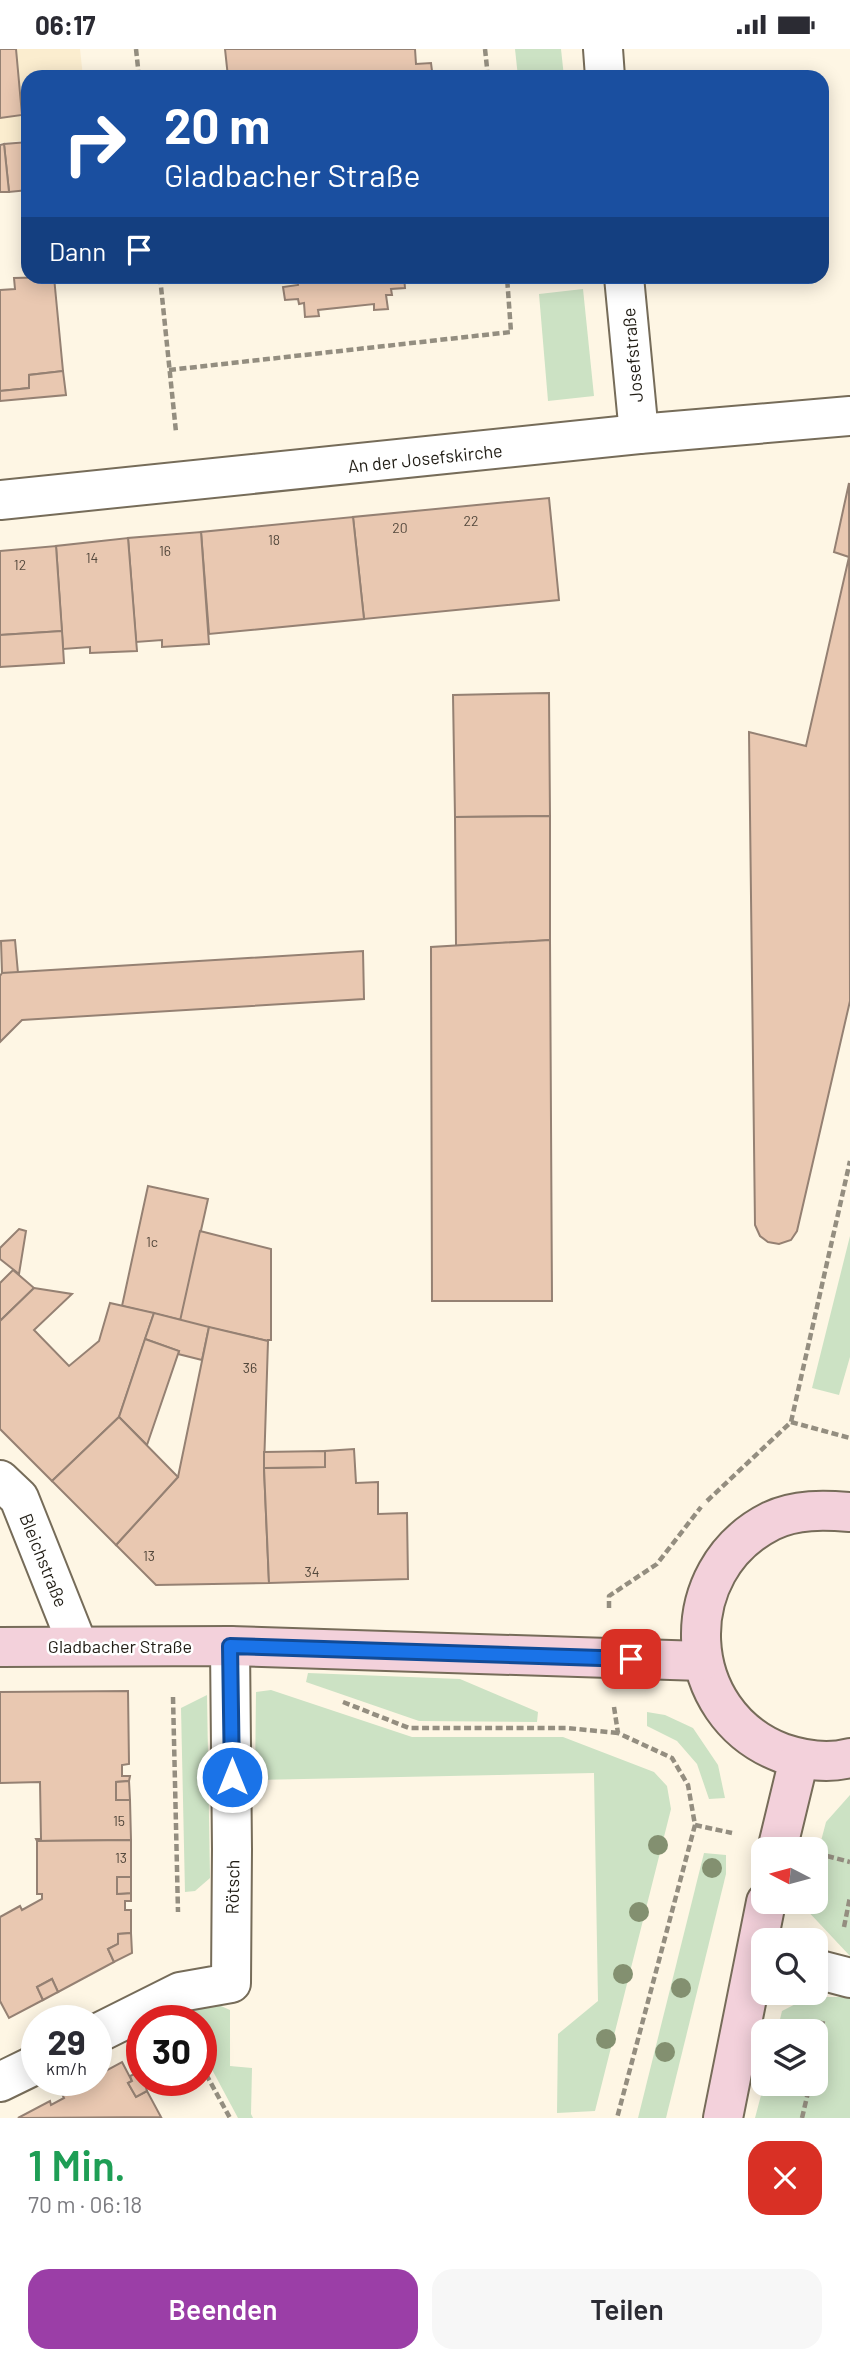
<!DOCTYPE html>
<html lang="de">
<head>
<meta charset="utf-8">
<style>
  :root { --surface:#fff; --page:#f7f7f7; --text:#2b2b33; --muted:#7c7c81; --accent:#9b3ea7 }
  body { margin:0; font-family:Barlow,sans-serif; background:var(--page); color:var(--text); height:100vh; display:flex; flex-direction:column; font-size:26px; white-space:nowrap }
  * { box-sizing:border-box; margin:0 }
  p { font-size:23px; color:var(--muted) }
  .icon { flex:none; width:38px; height:38px; fill:none; stroke:currentColor; stroke-width:2; stroke-linecap:round; stroke-linejoin:round }
  .map { position:relative; height:2069px; overflow:hidden }
  .side { display:flex; flex-direction:column; background:var(--surface); flex:1 }
  .side>* { flex:none }
  .top-card { position:absolute; left:21px; top:21px; width:808px; height:214px; border-radius:21px; box-shadow:0 4px 18px #0003; background:#1a4fa0; color:#fff; overflow:hidden }
  .needle { width:46px; rotate:276deg }
  .tools { position:absolute; left:751px; top:1788px; display:grid; gap:14px }
  .tools a { display:grid; place-items:center; width:77px; height:77px; border-radius:14px; background:var(--surface); box-shadow:0 4px 18px #0003; font-size:35px }
  .speed { position:absolute; left:21px; top:1956px; display:flex; gap:14px; font-size:35px; font-weight:700; text-align:center }
  .speed>* { display:grid; place-content:center; width:91px; height:91px; border-radius:50%; background:var(--surface); box-shadow:0 4px 18px #0003; line-height:1 }
  .speed small { font-size:18px; font-weight:400 }
  .speed .limit { border:10px solid #d22; background:#fff; color:#111 }
  .pin { position:absolute; display:grid; place-items:center; width:60px; height:60px; color:#fff; margin:-30px; border-radius:14px; box-shadow:0 4px 10px #0006 }
  .me { position:absolute; width:77px; margin:-38px; rotate:0deg; stroke-linejoin:round; filter:drop-shadow(0 0 5px #0008) }
  .turn { display:flex; align-items:center; gap:24px; height:147px; padding:0 28px; font-size:32px }
  .turn .icon { width:91px; height:91px; stroke-width:2.5 }
  .turn b { display:block; font-size:49px; line-height:60px }
  .then { display:flex; align-items:center; height:66px; padding:0 28px; background:#0003; gap:14px; font-size:26px }
  .round { display:grid; place-items:center; flex:none; width:74px; height:74px; border-radius:21px; background:var(--page) }
  .head { display:flex; align-items:center; justify-content:space-between; height:119px; padding:0 28px }
  h1 { font-size:42px; font-weight:600; line-height:52px; color:#1e9e55 }
  .primary-button { display:flex; gap:14px; margin-top:auto; padding:14px 28px }
  .primary-button a { flex:1; height:80px; border-radius:21px; background:var(--accent); color:#fff; font-size:28px; font-weight:600; line-height:80px; text-align:center }
  .primary-button a+a { background:var(--page); color:var(--text) }
  .status { display:flex; justify-content:space-between; align-items:center; height:49px; padding:0 35px; background:var(--surface); direction:ltr }
  .status svg { height:19px; fill:currentColor }
  .map>svg:first-child { display:block }
  .built { fill:#fbedcf }
  .green { fill:#cce2c4 }
  .building { fill:#e9c8b1; stroke:#958173; stroke-width:2 }
  .lines { fill:none; stroke-linecap:round; stroke-linejoin:round }
  .street-casing { stroke:#766c59; stroke-width:42 }
  .secondary-casing { stroke:#766c59; stroke-width:42 }
  .path { stroke:#948e80; stroke-width:4.5; stroke-dasharray:7 3.5; stroke-linecap:butt }
  .street { stroke:#fff; stroke-width:38 }
  .secondary { stroke:#f3d1db; stroke-width:38 }
  .tree { fill:#839070 }
  .route-casing { stroke:#114b97; stroke-width:18 }
  .route { stroke:#1a73e8; stroke-width:12 }
  .labels { text-anchor:middle; dominant-baseline:central; stroke-width:5; stroke-linejoin:round; paint-order:stroke }
  .number-label { font-size:14px; fill:#53483c }
  .street-label { font-size:18px; fill:#211d15; stroke:#fff }
</style>
</head>
<body>
<div class="status"><b>06:17</b><svg viewBox="0 0 49 12"><path d="M0 12V9h3v3zM5 12V6h3v6zM10 12V3h3v9zM15 12V0h3v12zM26 1h20v11H26zM47 4h2v5h-2z"/></svg></div>
<div class="map">
<svg width="850" height="2069" viewBox="0 0 850 2069">
  <rect width="100%" height="100%" fill="#fef6e4"/>
  <path class="built" d="M 0,0 L 80,0 L 83,28 L 28,28 L 28,91 L 0,94 Z"/>
  <g class="green">
    <path d="M 515,0 L 561,0 L 564,28 L 518,28 Z"/>
    <path d="M 583,240 L 594,347 L 548,352 L 539,245 Z"/>
    <path d="M 850,1187 L 850,1308 L 839,1346 L 812,1339 Z"/>
    <path d="M 308,1624 L 460,1630 L 538,1663 L 537,1673 L 419,1672 L 306,1633 Z"/>
    <path d="M 271,1641 L 412,1688 L 563,1688 L 654,1723 L 667,1737 L 671,1760 L 595,2062 L 557,2064 L 558,1985 L 598,1952 L 594,1724 L 255,1731 L 256,1643 Z"/>
    <path d="M 207,1646 L 210,1829 L 195,1842 L 185,1843 L 181,1659 Z"/>
    <path d="M 647,1663 L 665,1666 L 693,1679 L 718,1716 L 725,1749 L 709,1750 L 697,1715 L 677,1692 L 647,1677 Z"/>
    <path d="M 850,1746 L 850,1907 L 803,1857 L 804,1853 L 816,1853 L 816,1811 L 826,1773 Z"/>
    <path d="M 704,1804 L 726,1806 L 726,1825 L 666,2069 L 638,2069 Z"/>
    <path d="M 809,1948 L 850,1948 L 850,2069 L 755,2069 L 764,2035 L 816,2035 L 816,1983 L 777,1983 L 782,1962 Z"/>
    <path d="M 203,1949 L 230,1961 L 230,2017 L 252,2019 L 251,2065 L 253,2069 L 238,2069 L 201,2000 L 201,1972 L 190,1972 L 192,1956 Z"/>
  </g>
  <g class="building">
    <path d="M 0,0 L 16,0 L 22,66 L 0,69 Z"/>
    <path d="M 225,0 L 415,0 L 416,15 L 431,14 L 432,22 L 417,24 L 418,28 L 228,28 Z"/>
    <path d="M 28,93 L 28,141 L 9,143 L 4,95 Z"/>
    <path d="M 4,95 L 9,143 L 0,143 L 0,96 Z"/>
    <path d="M 54,228 L 63,322 L 29,326 L 29,339 L 0,342 L 0,241 L 15,240 L 14,229 Z"/>
    <path d="M 297,228 L 404,228 L 405,239 L 391,240 L 392,246 L 386,246 L 388,260 L 374,261 L 374,255 L 318,261 L 319,267 L 305,268 L 304,254 L 299,255 L 298,250 L 285,251 L 283,238 L 298,236 Z"/>
    <path d="M 63,322 L 66,346 L 0,352 L 0,342 L 29,339 L 29,326 Z"/>
    <path d="M 849,434 L 850,952 L 797,1182 L 791,1191 L 779,1195 L 768,1193 L 760,1187 L 755,1176 L 749,683 L 806,697 L 849,508 L 834,503 Z"/>
    <path d="M 549,449 L 559,551 L 364,570 L 353,468 Z"/>
    <path d="M 353,468 L 364,570 L 209,585 L 201,483 Z"/>
    <path d="M 201,483 L 209,595 L 162,598 L 162,591 L 136,593 L 128,489 Z"/>
    <path d="M 128,489 L 137,602 L 90,604 L 90,598 L 63,600 L 56,497 Z"/>
    <path d="M 56,497 L 62,582 L 0,586 L 0,502 Z"/>
    <path d="M 62,582 L 64,614 L 0,618 L 0,586 Z"/>
    <path d="M 549,644 L 550,767 L 455,768 L 453,646 Z"/>
    <path d="M 550,767 L 550,891 L 456,897 L 455,768 Z"/>
    <path d="M 15,891 L 18,924 L 2,924 L 1,892 Z"/>
    <path d="M 550,891 L 552,1252 L 432,1252 L 431,898 Z"/>
    <path d="M 363,902 L 364,950 L 22,971 L 0,993 L 0,927 L 2,924 Z"/>
    <path d="M 148,1137 L 208,1150 L 181,1271 L 122,1257 Z"/>
    <path d="M 19,1180 L 26,1182 L 19,1225 L 0,1210 L 0,1199 Z"/>
    <path d="M 200,1182 L 271,1200 L 271,1291 L 268,1291 L 268,1292 L 180,1272 Z"/>
    <path d="M 13,1221 L 34,1239 L 0,1272 L 0,1234 Z"/>
    <path d="M 34,1239 L 72,1245 L 34,1281 L 69,1317 L 99,1292 L 110,1254 L 154,1264 L 119,1368 L 52,1432 L 0,1380 L 0,1272 Z"/>
    <path d="M 154,1264 L 209,1278 L 202,1311 L 178,1305 L 179,1302 L 145,1290 Z"/>
    <path d="M 209,1278 L 268,1292 L 264,1419 L 269,1534 L 156,1536 L 116,1496 L 178,1428 Z"/>
    <path d="M 145,1290 L 179,1302 L 147,1396 L 119,1368 Z"/>
    <path d="M 119,1368 L 178,1428 L 116,1496 L 52,1432 Z"/>
    <path d="M 354,1400 L 356,1434 L 378,1433 L 378,1465 L 407,1464 L 408,1530 L 269,1534 L 264,1419 L 325,1418 L 325,1402 Z"/>
    <path d="M 325,1402 L 325,1418 L 264,1419 L 264,1403 Z"/>
    <path d="M 128,1642 L 129,1715 L 122,1716 L 122,1727 L 130,1727 L 129,1732 L 116,1733 L 116,1751 L 130,1751 L 131,1791 L 37,1792 L 36,1790 L 41,1790 L 40,1733 L 0,1734 L 0,1643 Z"/>
    <path d="M 129,1732 L 130,1751 L 116,1751 L 116,1733 Z"/>
    <path d="M 131,1791 L 131,1828 L 117,1828 L 117,1845 L 131,1844 L 131,1852 L 125,1852 L 125,1861 L 131,1861 L 131,1884 L 118,1885 L 118,1895 L 108,1900 L 114,1913 L 58,1943 L 52,1930 L 37,1938 L 43,1951 L 9,1969 L 0,1952 L 0,1868 L 20,1857 L 22,1861 L 42,1850 L 42,1845 L 37,1845 L 37,1792 Z"/>
    <path d="M 117,1828 L 131,1828 L 131,1844 L 117,1845 Z"/>
    <path d="M 131,1884 L 132,1904 L 114,1913 L 108,1900 L 118,1895 L 118,1885 Z"/>
    <path d="M 52,1930 L 58,1943 L 43,1951 L 37,1938 Z"/>
    <path d="M 122,2013 L 132,2032 L 128,2034 L 136,2048 L 147,2042 L 161,2068 L 18,2069 L 50,2052 L 51,2056 L 64,2049 L 62,2045 L 86,2032 L 96,2032 L 96,2027 Z"/>
    <path d="M 141,2022 L 142,2032 L 144,2032 L 147,2042 L 136,2048 L 128,2034 L 132,2032 L 130,2027 Z"/>
  </g>
  <g class="lines">
    <g class="street-casing">
      <g id="street">
        <path d="M 603,0 L 605,28"/>
        <path d="M 624,228 L 639,385"/>
        <path d="M 0,451 L 639,385 L 850,367"/>
        <path d="M 0,1431 L 19,1449 L 78,1597"/>
        <path d="M 816,1920 L 850,1929"/>
        <path d="M 96,1985 L 180,1943 L 231,1934 L 232,1800 L 230,1597"/>
        <path d="M 0,2033 L 37,2015"/>
      </g>
    </g>
    <g class="secondary-casing">
      <g id="secondary">
        <path d="M 850,1463 C 824,1461 796,1460 771,1472 C 673,1521 679,1665 782,1704 C 803,1711 828,1715 850,1709"/>
        <path d="M 0,1598 L 230,1597 L 702,1612"/>
        <path d="M 777,1801 L 799,1710"/>
        <path d="M 723,2069 L 766,1853"/>
      </g>
    </g>
    <g class="path">
      <path d="M 136,0 L 139,28"/>
      <path d="M 485,0 L 488,28"/>
      <path d="M 160,228 L 176,383"/>
      <path d="M 169,321 L 511,283 L 507,228"/>
      <path d="M 791,1373 L 850,1389"/>
      <path d="M 707,1452 L 791,1373 L 850,1112"/>
      <path d="M 609,1559 L 609,1547 L 657,1515 L 701,1458"/>
      <path d="M 173,1648 L 178,1863"/>
      <path d="M 343,1653 L 409,1679 L 567,1679 L 618,1684"/>
      <path d="M 614,1658 L 618,1684 L 672,1709 L 688,1736 L 695,1776 L 617,2069"/>
      <path d="M 695,1776 L 732,1784"/>
      <path d="M 827,1807 L 850,1813"/>
      <path d="M 844,1878 L 850,1848"/>
      <path d="M 816,2009 L 823,1972"/>
      <path d="M 201,2016 L 230,2069"/>
      <path d="M 802,2069 L 810,2035"/>
    </g>
    <use href="#street" class="street"/>
    <use href="#secondary" class="secondary"/>
  </g>
  <g class="tree">
    <circle cx="658" cy="1796" r="10"/>
    <circle cx="712" cy="1819" r="10"/>
    <circle cx="639" cy="1863" r="10"/>
    <circle cx="623" cy="1925" r="10"/>
    <circle cx="681" cy="1939" r="10"/>
    <circle cx="606" cy="1990" r="10"/>
    <circle cx="665" cy="2003" r="10"/>
  </g>
  <g class="lines">
    <g class="route-casing">
      <path id="route" d="M 232,1728 L 230,1597 L 631,1610"/>
    </g>
    <use href="#route" class="route"/>
  </g>
  <g class="labels">
    <g class="number-label">
      <text x="471" y="471">22</text>
      <text x="400" y="478">20</text>
      <text x="274" y="490">18</text>
      <text x="165" y="501">16</text>
      <text x="92" y="508">14</text>
      <text x="20" y="515">12</text>
      <text x="152" y="1192">1c</text>
      <text x="250" y="1318">36</text>
      <text x="149" y="1506">13</text>
      <text x="312" y="1522">34</text>
      <text x="119" y="1771">15</text>
      <text x="121" y="1808">13</text>
    </g>
    <g class="street-label">
      <text transform="translate(632 306) rotate(-95)">Josefstraße</text>
      <text transform="translate(425 409) rotate(-6)">An der Josefskirche</text>
      <text transform="translate(44 1511) rotate(68)">Bleichstraße</text>
      <text x="120" y="1597">Gladbacher Straße</text>
      <text transform="translate(232 1838) rotate(-89)">Rötsch</text>
    </g>
  </g>
</svg>
<div class="tools">
<a><svg class="needle" viewBox="-14 -14 28 28"><path d="M0-13l5 13h-10z" fill="#e53935"/><path d="M0 13l5-13h-10z" fill="#7c7c81"/></svg></a>
<a><svg class="icon" aria-label="search" viewBox="0 0 24 24"><circle cx="10" cy="10" r="6"/><path d="M15 15l6 6"/></svg></a>
<a><svg class="icon" aria-label="layers" viewBox="0 0 24 24"><path d="M12 4l9 5-9 5-9-5zM3 14l9 5 9-5"/></svg></a>
</div>
<div class="speed"><div>29<small>km/h</small></div><div class="limit">30</div></div>
<div class="pin" style="left:631px;top:1610px;background:#d93025"><svg class="icon" aria-label="arrive" viewBox="0 0 24 24"><path d="M6 21V4h12l-3 4 3 4H6"/></svg></div>
<svg class="me" style="left:232px;top:1728px" viewBox="-20 -20 40 40"><circle r="17" fill="#1a73e8" stroke="#fff" stroke-width="3"/><path d="M0-11L8 9 0 5-8 9z" fill="#fff"/></svg>
<div class="top-card">
<div class="turn"><svg class="icon" aria-label="right" viewBox="0 0 24 24"><path d="M7 20v-9h11M14 6l5 5-5 5"/></svg><div><b>20 m</b>Gladbacher Straße</div></div>
<div class="then">Dann<svg class="icon" aria-label="arrive" viewBox="0 0 24 24"><path d="M6 21V4h12l-3 4 3 4H6"/></svg></div>
</div>
</div>
<section class="side">
<div class="head"><div><h1>1 Min.</h1><p>70 m · 06:18</p></div><a class="round" style="background:#d93025;color:#fff"><svg class="icon" aria-label="close" viewBox="0 0 24 24"><path d="M6 6l12 12M18 6L6 18"/></svg></a></div>
<div class="primary-button"><a>Beenden</a><a>Teilen</a></div>
</section>
</body>
</html>
